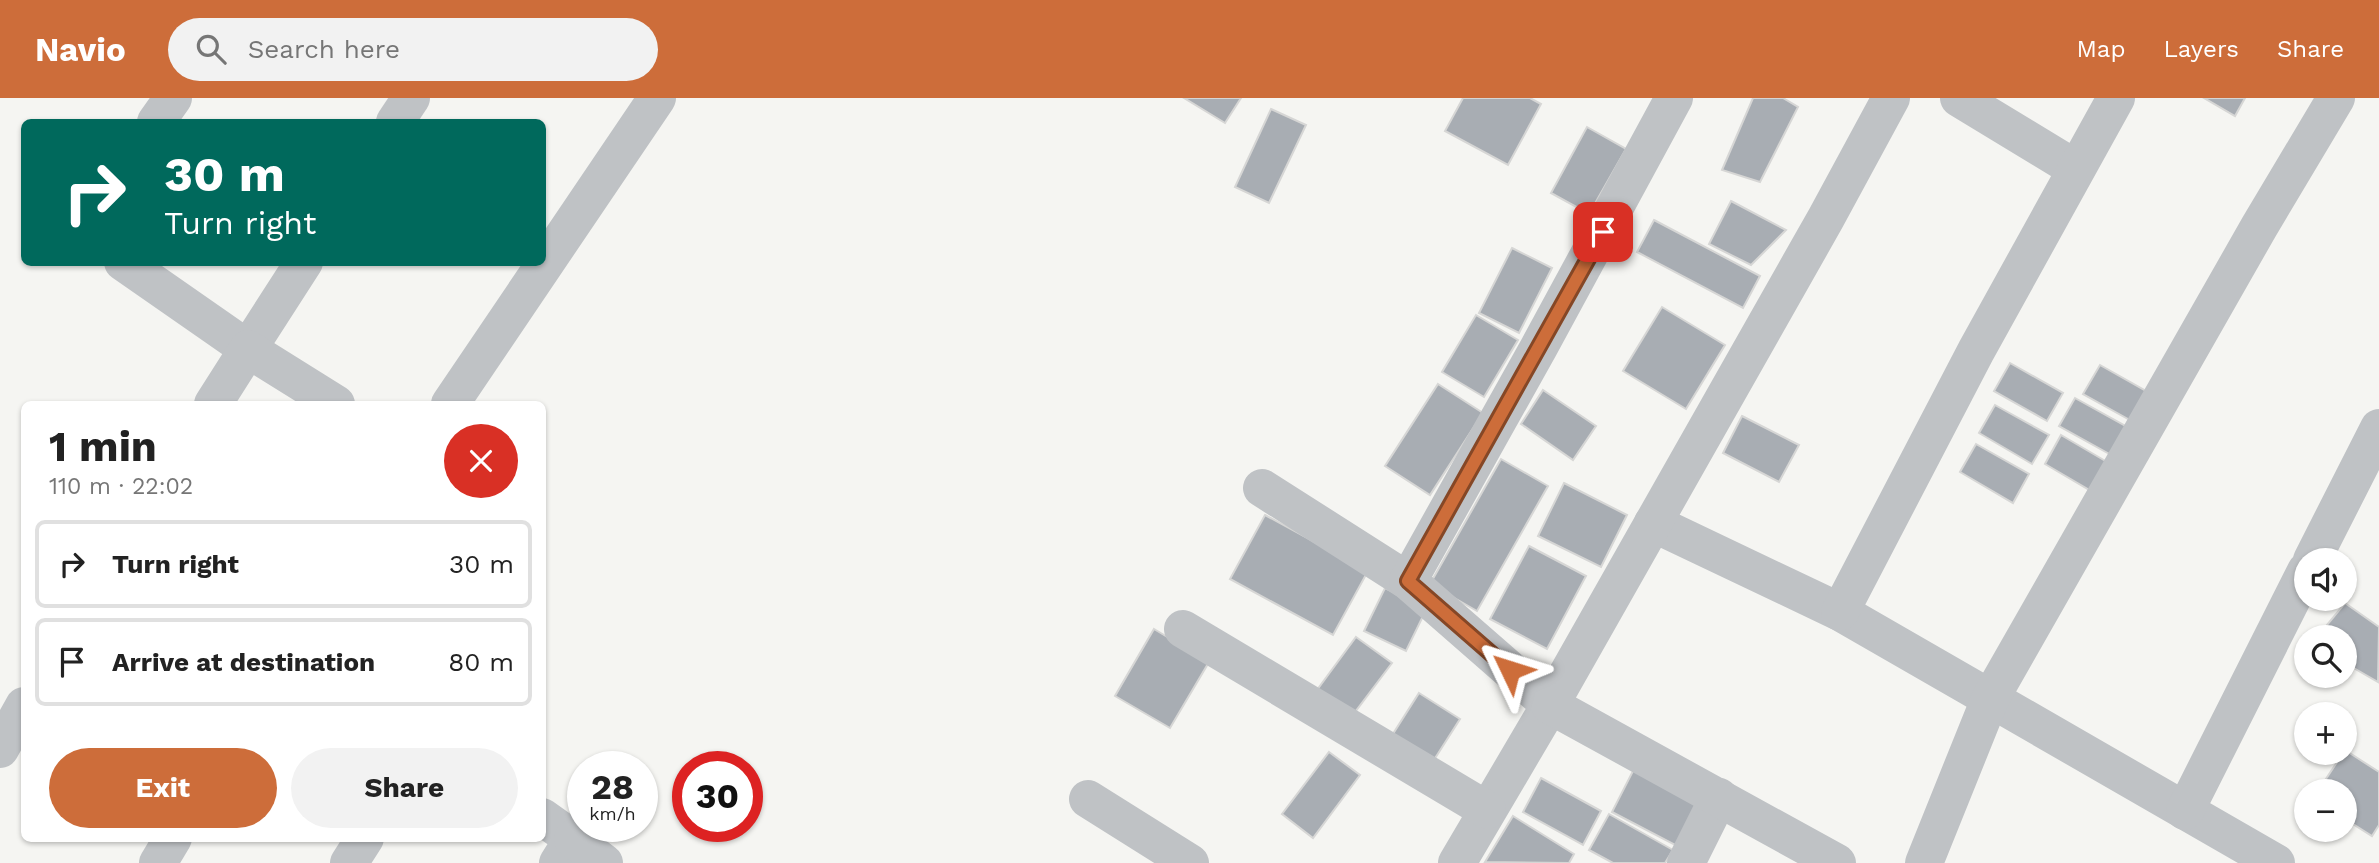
<!DOCTYPE html>
<html lang="en">
<head>
<meta charset="utf-8">
<style>
  :root { --surface:#fff; --page:#f2f2f2; --text:#222; --muted:#767676; --line:#e0e0e0; --accent:#cd6d3a }
  body { margin:0; font-family:"Work Sans",sans-serif; background:var(--page); color:var(--text); height:100vh; display:flex; flex-direction:column; font-size:26px; white-space:nowrap }
  * { box-sizing:border-box; margin:0 }
  p { font-size:23px; color:var(--muted) }
  .icon { flex:none; width:38px; height:38px; fill:none; stroke:currentColor; stroke-width:2; stroke-linecap:round; stroke-linejoin:round }
  .map { position:relative; flex:1; overflow:hidden }
  .side { position:absolute; left:21px; top:303px; width:525px; height:441px; display:flex; flex-direction:column; background:var(--surface); border-radius:10px; box-shadow:0 2px 5px #0004 }
  .side>* { flex:none }
  .guide { position:absolute; left:21px; top:21px; width:525px; height:147px; border-radius:10px; box-shadow:0 2px 5px #0004; background:#00695c; color:#fff; overflow:hidden }
  .tools { position:absolute; left:2294px; top:450px; display:grid; gap:14px }
  .tools a { display:grid; place-items:center; width:63px; height:63px; border-radius:50%; background:var(--surface); box-shadow:0 2px 5px #0004; font-size:35px }
  .speed { position:absolute; left:567px; top:653px; display:flex; gap:14px; font-size:35px; font-weight:700; text-align:center }
  .speed>* { display:grid; place-content:center; width:91px; height:91px; border-radius:50%; background:var(--surface); box-shadow:0 2px 5px #0004; line-height:1 }
  .speed small { font-size:18px; font-weight:400 }
  .speed .limit { border:10px solid #d22; background:#fff; color:#111 }
  .pin { position:absolute; display:grid; place-items:center; width:60px; height:60px; color:#fff; margin:-30px; border-radius:14px; box-shadow:0 4px 10px #0006 }
  .me { position:absolute; width:77px; margin:-38px; rotate:311deg; stroke-linejoin:round; filter:drop-shadow(0 0 5px #0008) }
  .turn { display:flex; align-items:center; gap:24px; height:147px; padding:0 28px; font-size:32px }
  .turn .icon { width:91px; height:91px; stroke-width:2.5 }
  .turn b { display:block; font-size:49px; line-height:60px }
  .round { display:grid; place-items:center; flex:none; width:74px; height:74px; border-radius:37px; background:var(--page) }
  .overview { display:flex; align-items:center; justify-content:space-between; height:119px; padding:0 28px }
  h1 { font-size:42px; font-weight:700; line-height:52px }
  .action { display:flex; gap:14px; margin-top:auto; padding:14px 28px }
  .action a { flex:1; height:80px; border-radius:42px; background:var(--accent); color:#fff; font-size:28px; font-weight:700; line-height:80px; text-align:center }
  .action a+a { background:var(--page); color:var(--text) }
  ul { padding:0; list-style:none }
  li { display:flex; align-items:center; gap:21px; height:88px; margin:0 14px 10px; padding:0 14px; border:4px solid var(--line); border-radius:10px }
  li div { flex:1 }
  li b { display:block; font-size:26px }
  li em { font-style:normal }
  header { display:flex; align-items:center; gap:42px; box-sizing:border-box; height:98px; padding:0 35px; background:var(--accent); color:#fff }
  header strong { font-size:33px }
  nav { display:flex; gap:38px; margin-inline-start:auto; font-size:24px }
  .search { width:490px; height:63px; background:var(--page); display:flex; align-items:center; gap:18px; box-sizing:border-box; padding:0 24px; border-radius:38px; color:var(--muted); font-size:26px }
  .map>svg:first-child { display:block }
  .building { fill:#a8adb3; stroke:#d6d6d5; stroke-width:2 }
  .lines { fill:none; stroke-linecap:round; stroke-linejoin:round }
  .minor { stroke:#bfc2c5; stroke-width:38 }
  .route-casing { stroke:#854726; stroke-width:18 }
  .route { stroke:#cd6d3a; stroke-width:12 }
</style>
</head>
<body>
<header>
<strong>Navio</strong>
<div class="search"><svg class="icon" aria-label="search" viewBox="0 0 24 24"><circle cx="10" cy="10" r="6"/><path d="M15 15l6 6"/></svg>Search here</div>
<nav><a>Map</a><a>Layers</a><a>Share</a></nav>
</header>
<div class="map">
<svg width="2379" height="765" viewBox="0 0 2379 765">
  <rect width="100%" height="100%" fill="#f5f5f2"/>
  <g class="building">
    <path d="M 1184,0 L 1241,0 L 1225,25 Z"/>
    <path d="M 1463,0 L 1530,0 L 1541,6 L 1508,67 L 1445,33 Z"/>
    <path d="M 1753,0 L 1783,0 L 1798,9 L 1760,84 L 1722,72 Z"/>
    <path d="M 2204,0 L 2245,0 L 2235,18 Z"/>
    <path d="M 1271,11 L 1306,27 L 1269,105 L 1235,89 Z"/>
    <path d="M 1587,29 L 1626,51 L 1589,116 L 1551,95 Z"/>
    <path d="M 1731,103 L 1786,132 L 1751,167 L 1709,146 Z"/>
    <path d="M 1654,122 L 1760,178 L 1743,210 L 1637,154 Z"/>
    <path d="M 1512,150 L 1552,170 L 1519,235 L 1479,215 Z"/>
    <path d="M 1662,209 L 1725,247 L 1686,311 L 1623,273 Z"/>
    <path d="M 1476,217 L 1518,242 L 1484,299 L 1442,274 Z"/>
    <path d="M 2010,265 L 2063,295 L 2047,323 L 1994,293 Z"/>
    <path d="M 2100,267 L 2153,297 L 2137,326 L 2083,296 Z"/>
    <path d="M 1438,286 L 1483,315 L 1430,397 L 1385,368 Z"/>
    <path d="M 1543,292 L 1596,328 L 1573,362 L 1521,326 Z"/>
    <path d="M 2075,300 L 2129,330 L 2113,358 L 2059,328 Z"/>
    <path d="M 1995,307 L 2049,337 L 2032,366 L 1979,335 Z"/>
    <path d="M 1742,318 L 1799,347 L 1779,384 L 1723,355 Z"/>
    <path d="M 2061,337 L 2114,368 L 2098,397 L 2045,366 Z"/>
    <path d="M 1976,346 L 2029,376 L 2013,405 L 1960,374 Z"/>
    <path d="M 1501,361 L 1548,388 L 1477,513 L 1430,486 Z"/>
    <path d="M 1564,385 L 1627,417 L 1601,469 L 1538,438 Z"/>
    <path d="M 1265,417 L 1368,473 L 1333,537 L 1230,481 Z"/>
    <path d="M 1529,448 L 1586,478 L 1547,551 L 1490,521 Z"/>
    <path d="M 1385,490 L 1427,510 L 1406,553 L 1364,533 Z"/>
    <path d="M 2345,505 L 2379,529 L 2378,584 L 2345,565 L 2345,539 L 2317,539 Z"/>
    <path d="M 1154,531 L 1209,564 L 1170,630 L 1115,598 Z"/>
    <path d="M 1356,539 L 1392,565 L 1352,618 L 1317,592 Z"/>
    <path d="M 1419,595 L 1460,621 L 1432,665 L 1391,639 Z"/>
    <path d="M 2345,652 L 2379,674 L 2379,727 L 2372,738 L 2345,721 L 2345,693 L 2318,693 Z"/>
    <path d="M 1329,654 L 1360,677 L 1313,740 L 1282,716 Z"/>
    <path d="M 1635,669 L 1700,703 L 1677,748 L 1612,714 Z"/>
    <path d="M 1541,680 L 1601,713 L 1583,747 L 1523,714 Z"/>
    <path d="M 1609,716 L 1673,752 L 1665,765 L 1613,765 L 1589,752 Z"/>
    <path d="M 1513,718 L 1574,756 L 1569,765 L 1485,764 Z"/>
  </g>
  <g class="lines">
    <g class="minor">
      <path d="M 1959,0 L 2076,71"/>
      <path d="M 156,24 L 173,0"/>
      <path d="M 395,24 L 411,0"/>
      <path d="M 123,164 L 248,251 L 304,164"/>
      <path d="M 213,306 L 248,251 L 336,306"/>
      <path d="M 450,306 L 657,0"/>
      <path d="M 1262,390 L 1408,483 L 1550,607 L 1457,765"/>
      <path d="M 1653,425 L 1840,514 L 2276,765"/>
      <path d="M 2312,462 L 2379,330"/>
      <path d="M 1408,483 L 1539,249 L 1674,0"/>
      <path d="M 1840,514 L 1976,253 L 2116,0"/>
      <path d="M 1183,531 L 1487,712"/>
      <path d="M 0,651 L 24,608"/>
      <path d="M 1088,701 L 1190,765"/>
      <path d="M 2185,713 L 2306,473"/>
      <path d="M 542,719 L 573,741 L 558,765"/>
      <path d="M 573,741 L 604,765"/>
      <path d="M 158,765 L 173,740"/>
      <path d="M 349,765 L 365,740"/>
      <path d="M 1686,765 L 1719,699"/>
      <path d="M 1837,765 L 1550,607 L 1826,120 L 1891,0"/>
      <path d="M 1924,765 L 1990,601 L 2259,129 L 2336,0"/>
    </g>
  </g>
  <g class="lines">
    <g class="route-casing">
      <path id="route" d="M 1510,572 L 1408,483 L 1603,134"/>
    </g>
    <use href="#route" class="route"/>
  </g>
</svg>
<div class="tools">
<a><svg class="icon" aria-label="sound" viewBox="0 0 24 24"><path d="M4 9h4l5-4v14l-5-4H4zM17 9q2 3 0 6"/></svg></a>
<a><svg class="icon" aria-label="search" viewBox="0 0 24 24"><circle cx="10" cy="10" r="6"/><path d="M15 15l6 6"/></svg></a>
<a>+</a>
<a>−</a>
</div>
<div class="speed"><div>28<small>km/h</small></div><div class="limit">30</div></div>
<div class="pin" style="left:1603px;top:134px;background:#d93025"><svg class="icon" aria-label="arrive" viewBox="0 0 24 24"><path d="M6 21V4h12l-3 4 3 4H6"/></svg></div>
<svg class="me" style="left:1510px;top:572px" viewBox="-20 -20 40 40"><path d="M0-17L14 15 0 8-14 15z" fill="#cd6d3a" stroke="#fff" stroke-width="4"/></svg>
<div class="guide">
<div class="turn"><svg class="icon" aria-label="right" viewBox="0 0 24 24"><path d="M7 20v-9h11M14 6l5 5-5 5"/></svg><div><b>30 m</b>Turn right</div></div>
</div>
<section class="side">
<div class="overview"><div><h1>1 min</h1><p>110 m · 22:02</p></div><a class="round" style="background:#d93025;color:#fff"><svg class="icon" aria-label="close" viewBox="0 0 24 24"><path d="M6 6l12 12M18 6L6 18"/></svg></a></div>
<ul>
<li><svg class="icon" aria-label="right" viewBox="0 0 24 24"><path d="M7 20v-9h11M14 6l5 5-5 5"/></svg><div><b>Turn right</b></div><em>30 m</em></li>
<li><svg class="icon" aria-label="arrive" viewBox="0 0 24 24"><path d="M6 21V4h12l-3 4 3 4H6"/></svg><div><b>Arrive at destination</b></div><em>80 m</em></li>
</ul>
<div class="action"><a>Exit</a><a>Share</a></div>
</section>
</div>
</body>
</html>
